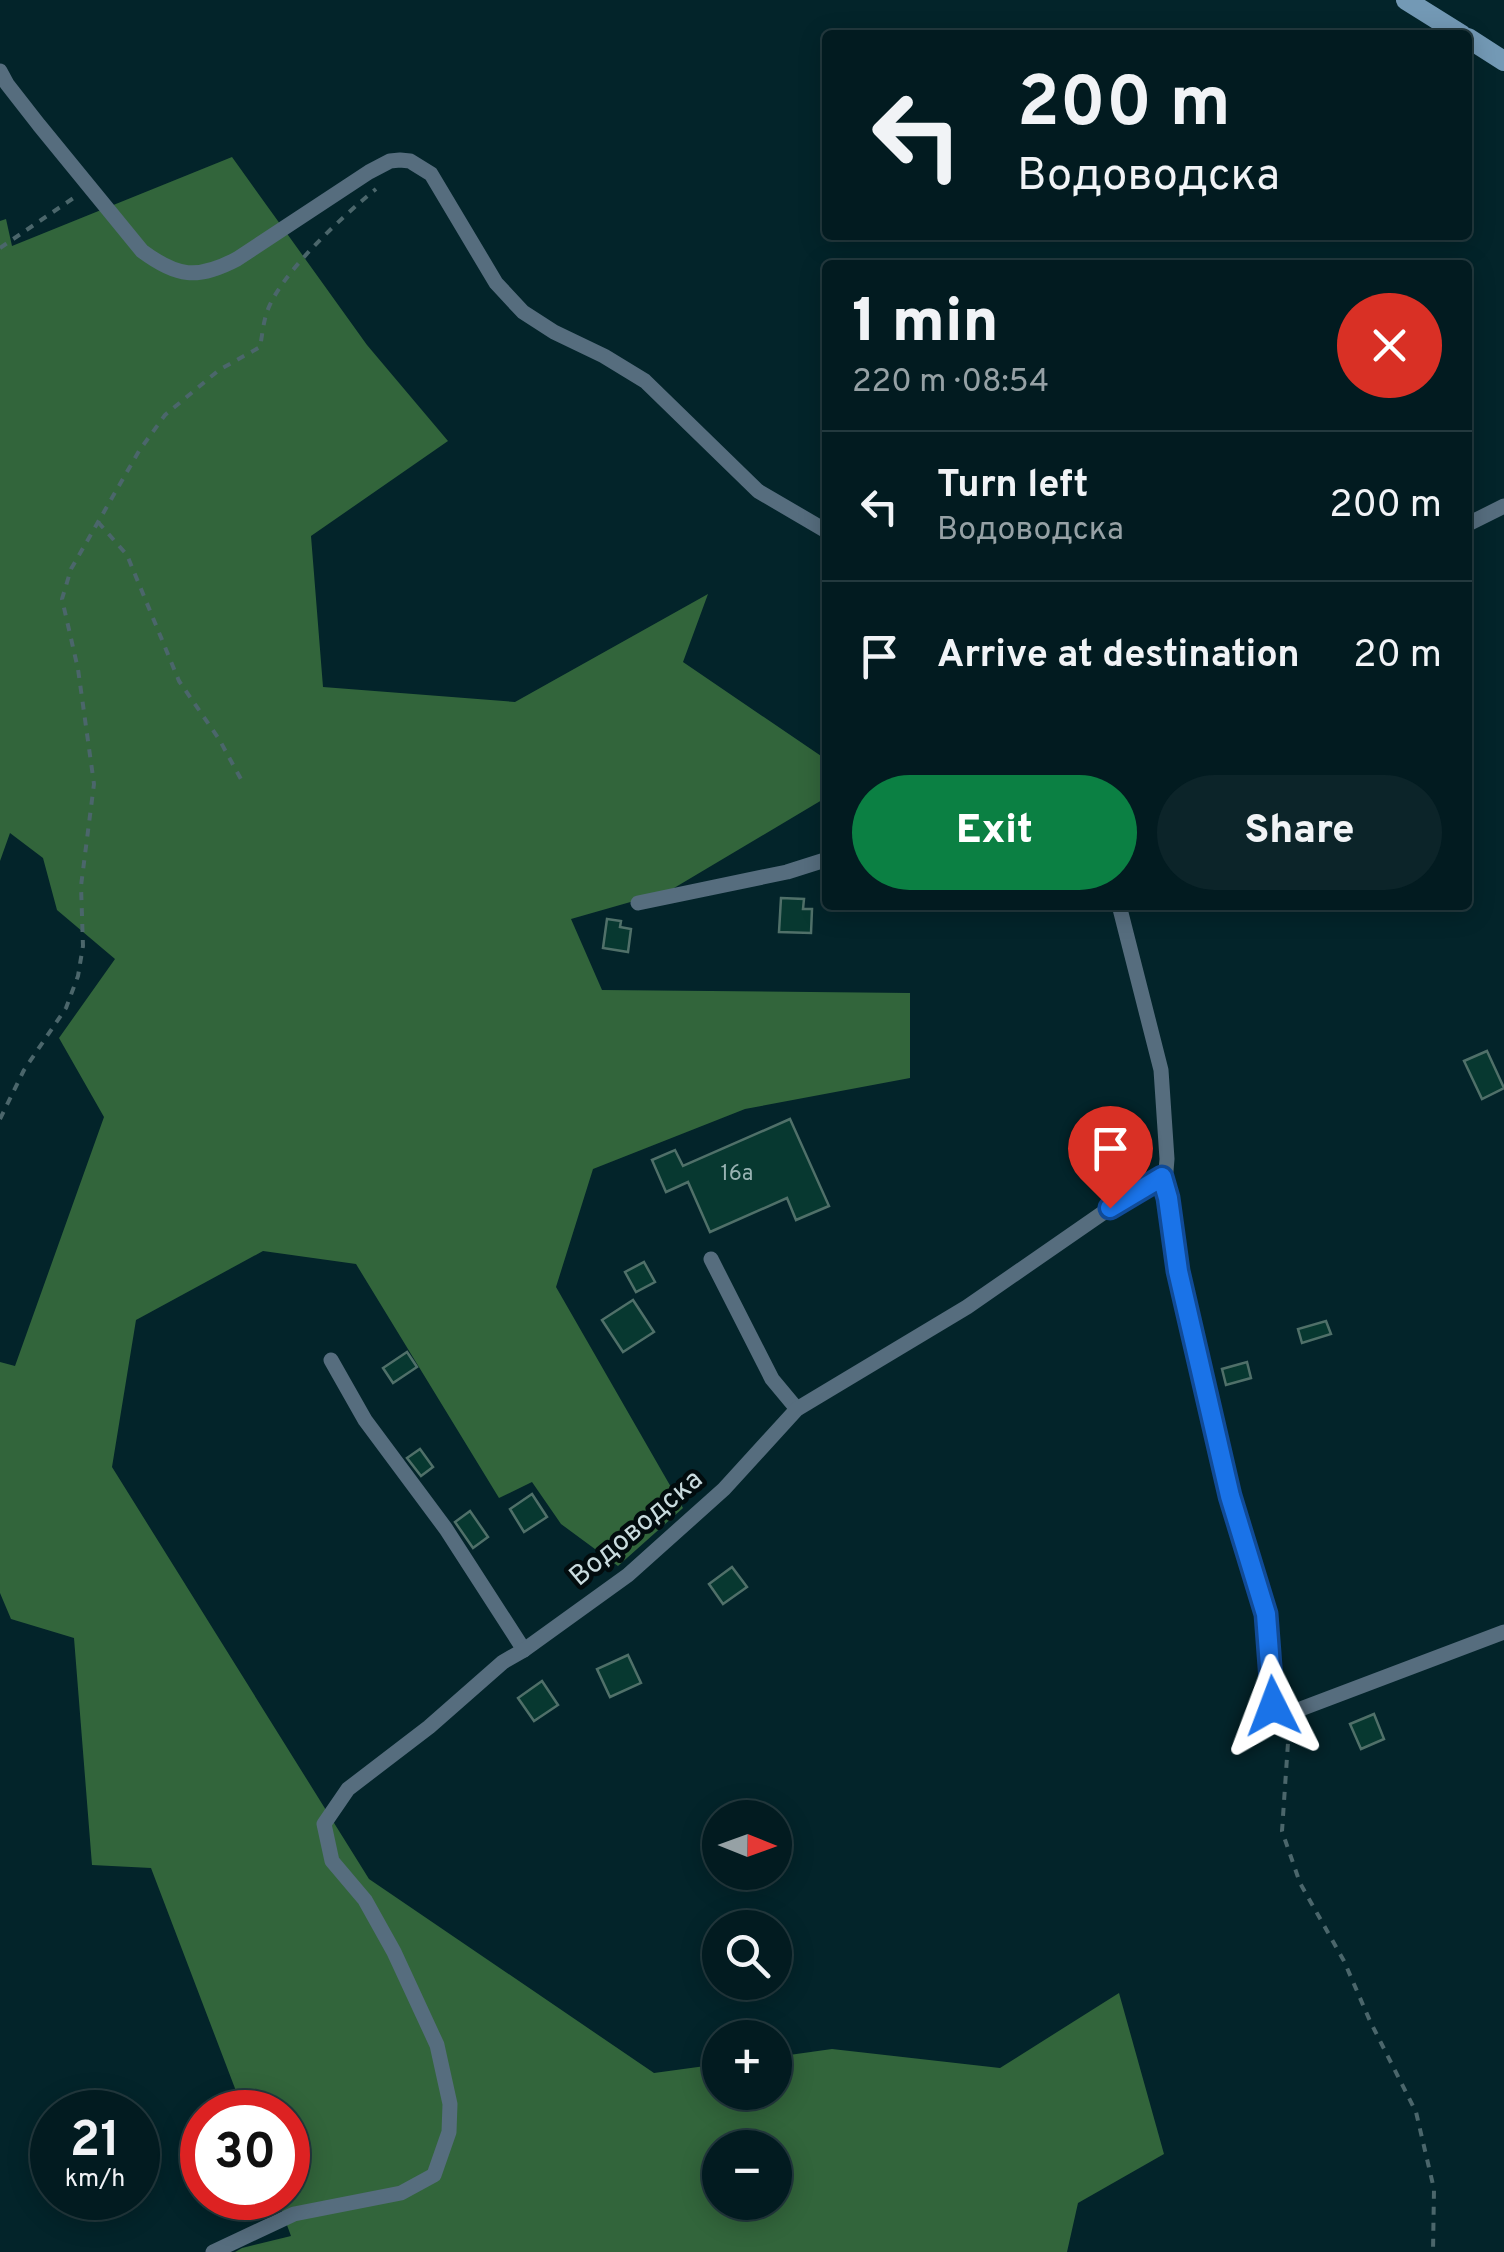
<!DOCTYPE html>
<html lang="en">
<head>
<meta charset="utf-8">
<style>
  :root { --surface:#021b20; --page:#0c2429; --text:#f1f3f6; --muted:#96a1a5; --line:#23393e; --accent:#0b8043 }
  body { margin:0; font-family:Overpass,sans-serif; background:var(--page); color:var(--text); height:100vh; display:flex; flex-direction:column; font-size:38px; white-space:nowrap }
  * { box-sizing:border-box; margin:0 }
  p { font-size:32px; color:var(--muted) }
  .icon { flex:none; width:55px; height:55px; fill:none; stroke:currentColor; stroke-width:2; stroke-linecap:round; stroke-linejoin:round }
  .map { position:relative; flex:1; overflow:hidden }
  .details { position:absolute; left:822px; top:260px; width:650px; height:650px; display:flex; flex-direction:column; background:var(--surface); border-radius:10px; box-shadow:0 5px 25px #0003,0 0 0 2px var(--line) }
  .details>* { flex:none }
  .guide { position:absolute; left:822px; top:30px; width:650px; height:210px; border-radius:10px; box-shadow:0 5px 25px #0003,0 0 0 2px var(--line); background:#021b20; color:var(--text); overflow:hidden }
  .needle { width:65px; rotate:91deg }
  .tools { position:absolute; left:702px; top:1800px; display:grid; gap:20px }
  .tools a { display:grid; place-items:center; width:90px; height:90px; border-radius:50%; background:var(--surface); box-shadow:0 5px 25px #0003,0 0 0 2px var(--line); font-size:50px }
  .speed { position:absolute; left:30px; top:2090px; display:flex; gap:20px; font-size:50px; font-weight:700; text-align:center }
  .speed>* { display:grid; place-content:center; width:130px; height:130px; border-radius:50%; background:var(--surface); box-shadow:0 5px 25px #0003,0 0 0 2px var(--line); line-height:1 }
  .speed small { font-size:25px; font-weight:400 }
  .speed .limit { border:15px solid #d22; background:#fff; color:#111 }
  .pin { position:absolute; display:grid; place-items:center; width:85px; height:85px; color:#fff; margin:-102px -42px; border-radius:50% 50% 50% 0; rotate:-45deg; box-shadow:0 0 10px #0007 }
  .pin .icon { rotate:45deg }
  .me { position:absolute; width:110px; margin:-55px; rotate:357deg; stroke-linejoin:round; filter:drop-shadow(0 0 8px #0008) }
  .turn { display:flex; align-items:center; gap:35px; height:210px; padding:0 30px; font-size:45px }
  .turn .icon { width:130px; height:130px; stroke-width:2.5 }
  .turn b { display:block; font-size:70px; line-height:85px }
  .round { display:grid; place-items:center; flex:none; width:105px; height:105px; border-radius:52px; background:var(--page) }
  .overview { display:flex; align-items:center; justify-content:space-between; height:170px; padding:0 30px }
  h1 { font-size:60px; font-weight:800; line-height:75px }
  .button { display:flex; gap:20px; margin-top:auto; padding:20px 30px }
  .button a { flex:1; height:115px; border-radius:60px; background:var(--accent); color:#fff; font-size:40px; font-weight:800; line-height:115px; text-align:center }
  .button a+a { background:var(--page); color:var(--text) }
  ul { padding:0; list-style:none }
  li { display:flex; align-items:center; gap:30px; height:150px; padding:0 30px; border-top:2px solid var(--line) }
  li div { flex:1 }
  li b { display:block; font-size:38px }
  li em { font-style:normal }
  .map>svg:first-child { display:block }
  .forest { fill:#32653b; fill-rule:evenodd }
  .building { fill:#073830; stroke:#507069; stroke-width:2.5 }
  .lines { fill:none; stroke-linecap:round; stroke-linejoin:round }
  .path { stroke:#4b666b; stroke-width:4; stroke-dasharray:8 8; stroke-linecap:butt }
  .street { stroke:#566d7e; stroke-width:15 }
  .secondary { stroke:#7399b5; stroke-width:20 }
  .route-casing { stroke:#114b97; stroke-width:25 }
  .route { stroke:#1a73e8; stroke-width:18 }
  .labels { text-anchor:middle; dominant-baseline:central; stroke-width:9; stroke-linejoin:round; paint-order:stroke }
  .number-label { font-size:22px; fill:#98b2b2 }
  .street-label { font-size:28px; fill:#c9dbde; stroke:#020c0e }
</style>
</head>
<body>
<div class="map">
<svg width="1504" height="2252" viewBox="0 0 1504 2252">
  <rect width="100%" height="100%" fill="#03242a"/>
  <path class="forest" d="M 232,157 L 367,345 L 448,441 L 311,536 L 323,687 L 515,702 L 708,594 L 683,662 L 827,760 L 827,797 L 669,891 L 571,919 L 602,990 L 910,993 L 910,1078 L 745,1109 L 593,1169 L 556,1287 L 683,1508 L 618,1566 L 561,1524 L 532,1482 L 499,1498 L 356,1264 L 263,1251 L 136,1320 L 112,1467 L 369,1879 L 654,2073 L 720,2064 L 720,2092 L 775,2092 L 775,2057 L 832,2049 L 1000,2068 L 1119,1993 L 1164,2154 L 1078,2203 L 1067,2252 L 235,2252 L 242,2248 L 291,2236 L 277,2198 L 288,2198 L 288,2112 L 244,2112 L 151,1868 L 92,1865 L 74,1638 L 11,1619 L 0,1593 L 0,1362 L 15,1366 L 104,1117 L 59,1038 L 115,959 L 57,910 L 43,858 L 10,833 L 0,861 L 0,221 L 6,219 L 12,246 ZM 720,2148 L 775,2148 L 775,2202 L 720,2202 Z"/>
  <g class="building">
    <path d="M 781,898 L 804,899 L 803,909 L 812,909 L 811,933 L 779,932 Z"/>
    <path d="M 607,919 L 621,921 L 620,927 L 631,929 L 628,952 L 603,948 Z"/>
    <path d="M 1487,1051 L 1504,1088 L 1482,1099 L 1464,1061 Z"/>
    <path d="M 790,1119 L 829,1206 L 796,1220 L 787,1198 L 710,1232 L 688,1182 L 666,1192 L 652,1160 L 675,1150 L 683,1166 Z"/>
    <path d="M 644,1262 L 655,1282 L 636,1292 L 625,1272 Z"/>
    <path d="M 633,1300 L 654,1332 L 623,1352 L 602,1320 Z"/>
    <path d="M 1326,1321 L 1331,1334 L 1302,1343 L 1298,1329 Z"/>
    <path d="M 407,1352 L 417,1367 L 393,1383 L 383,1368 Z"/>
    <path d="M 1247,1362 L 1251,1378 L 1226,1385 L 1222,1369 Z"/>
    <path d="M 420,1449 L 433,1467 L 421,1476 L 407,1458 Z"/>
    <path d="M 532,1494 L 547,1517 L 524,1532 L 510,1509 Z"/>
    <path d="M 470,1511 L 488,1537 L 473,1548 L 455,1522 Z"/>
    <path d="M 732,1567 L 747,1587 L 723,1604 L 709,1584 Z"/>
    <path d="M 628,1655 L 641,1683 L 610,1697 L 597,1669 Z"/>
    <path d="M 542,1681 L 558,1705 L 534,1721 L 518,1698 Z"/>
    <path d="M 1374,1714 L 1384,1739 L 1361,1749 L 1350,1724 Z"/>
  </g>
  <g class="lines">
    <g class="path">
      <path d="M 0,248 L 75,197"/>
      <path d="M 98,522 L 127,555 L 179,681 L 219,739 L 242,781"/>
      <path d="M 0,1119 L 24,1070 L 66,1008 L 78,976 L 83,946 L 81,886 L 94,784 L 78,669 L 62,599 L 71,569 L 139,451 L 165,415 L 219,370 L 260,347 C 262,337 263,325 266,315 C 277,276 344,215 376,189"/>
      <path d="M 1289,1728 L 1282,1831 L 1300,1883 L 1344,1961 L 1370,2021 L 1416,2112 L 1434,2189 L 1433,2252"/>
    </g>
    <g class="street">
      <path d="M 0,71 L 7,84 L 39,125 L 142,251 C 177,277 197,280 237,259 L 369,172 L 390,161 L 400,160 L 410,161 L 431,174 L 496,283 L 523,312 L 554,332 L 604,356 L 645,381 L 758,491 L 828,532"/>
      <path d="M 1468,524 L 1504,506"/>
      <path d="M 638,903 L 787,872 L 828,859"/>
      <path d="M 1161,1177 L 1168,1199 L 1179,1271 L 1231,1496 L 1266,1614 L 1273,1706 L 1282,1713 L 1290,1713 L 1504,1632"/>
      <path d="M 711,1259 L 772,1379 L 797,1409"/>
      <path d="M 331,1360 L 365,1420 L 446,1529 L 524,1650"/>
      <path d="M 213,2252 L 294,2214 L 401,2193 L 434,2175 L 449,2132 L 450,2104 L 437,2045 L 394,1952 L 365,1900 L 332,1861 L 324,1824 L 348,1789 L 429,1727 L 503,1662 L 524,1650 L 628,1575 L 724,1489 L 797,1409 L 967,1307 L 1110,1208 L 1161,1177 L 1166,1171 L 1167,1159 L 1161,1070 L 1119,905"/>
    </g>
    <g class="secondary">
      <path d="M 1406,0 L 1462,35"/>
      <path d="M 1468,38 L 1504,61"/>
    </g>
  </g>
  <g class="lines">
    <g class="route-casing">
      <path id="route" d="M 1110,1208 L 1162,1177 L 1168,1198 L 1178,1271 L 1230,1496 L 1266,1614 L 1273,1706"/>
    </g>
    <use href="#route" class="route"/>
  </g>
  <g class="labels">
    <g class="number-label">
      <text x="737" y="1174">16a</text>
    </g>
    <g class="street-label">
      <text transform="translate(637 1529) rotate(-40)">Водоводска</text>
    </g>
  </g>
</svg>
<div class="tools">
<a><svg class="needle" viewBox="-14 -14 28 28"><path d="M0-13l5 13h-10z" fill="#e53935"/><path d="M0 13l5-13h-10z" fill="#96a1a5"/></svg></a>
<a><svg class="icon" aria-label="search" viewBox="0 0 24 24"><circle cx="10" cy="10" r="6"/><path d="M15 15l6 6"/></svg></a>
<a>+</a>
<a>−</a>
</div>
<div class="speed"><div>21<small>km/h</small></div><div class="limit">30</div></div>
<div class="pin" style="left:1110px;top:1208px;background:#d93025"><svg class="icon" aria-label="arrive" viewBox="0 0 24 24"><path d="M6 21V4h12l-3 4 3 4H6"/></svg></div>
<svg class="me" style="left:1273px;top:1706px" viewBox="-20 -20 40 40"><path d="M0-17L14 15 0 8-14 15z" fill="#1a73e8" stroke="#fff" stroke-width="4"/></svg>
<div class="guide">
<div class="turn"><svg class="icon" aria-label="left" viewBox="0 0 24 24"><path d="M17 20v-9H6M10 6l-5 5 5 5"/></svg><div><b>200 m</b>Водоводска</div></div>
</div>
<section class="details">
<div class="overview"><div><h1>1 min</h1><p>220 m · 08:54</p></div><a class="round" style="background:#d93025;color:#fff"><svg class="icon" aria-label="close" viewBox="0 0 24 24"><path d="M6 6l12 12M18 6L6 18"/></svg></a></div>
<ul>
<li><svg class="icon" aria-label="left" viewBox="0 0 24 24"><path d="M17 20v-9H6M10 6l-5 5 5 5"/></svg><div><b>Turn left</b><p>Водоводска</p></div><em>200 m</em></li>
<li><svg class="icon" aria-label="arrive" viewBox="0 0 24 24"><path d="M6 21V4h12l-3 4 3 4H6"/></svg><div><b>Arrive at destination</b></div><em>20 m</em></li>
</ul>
<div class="button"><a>Exit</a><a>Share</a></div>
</section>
</div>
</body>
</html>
